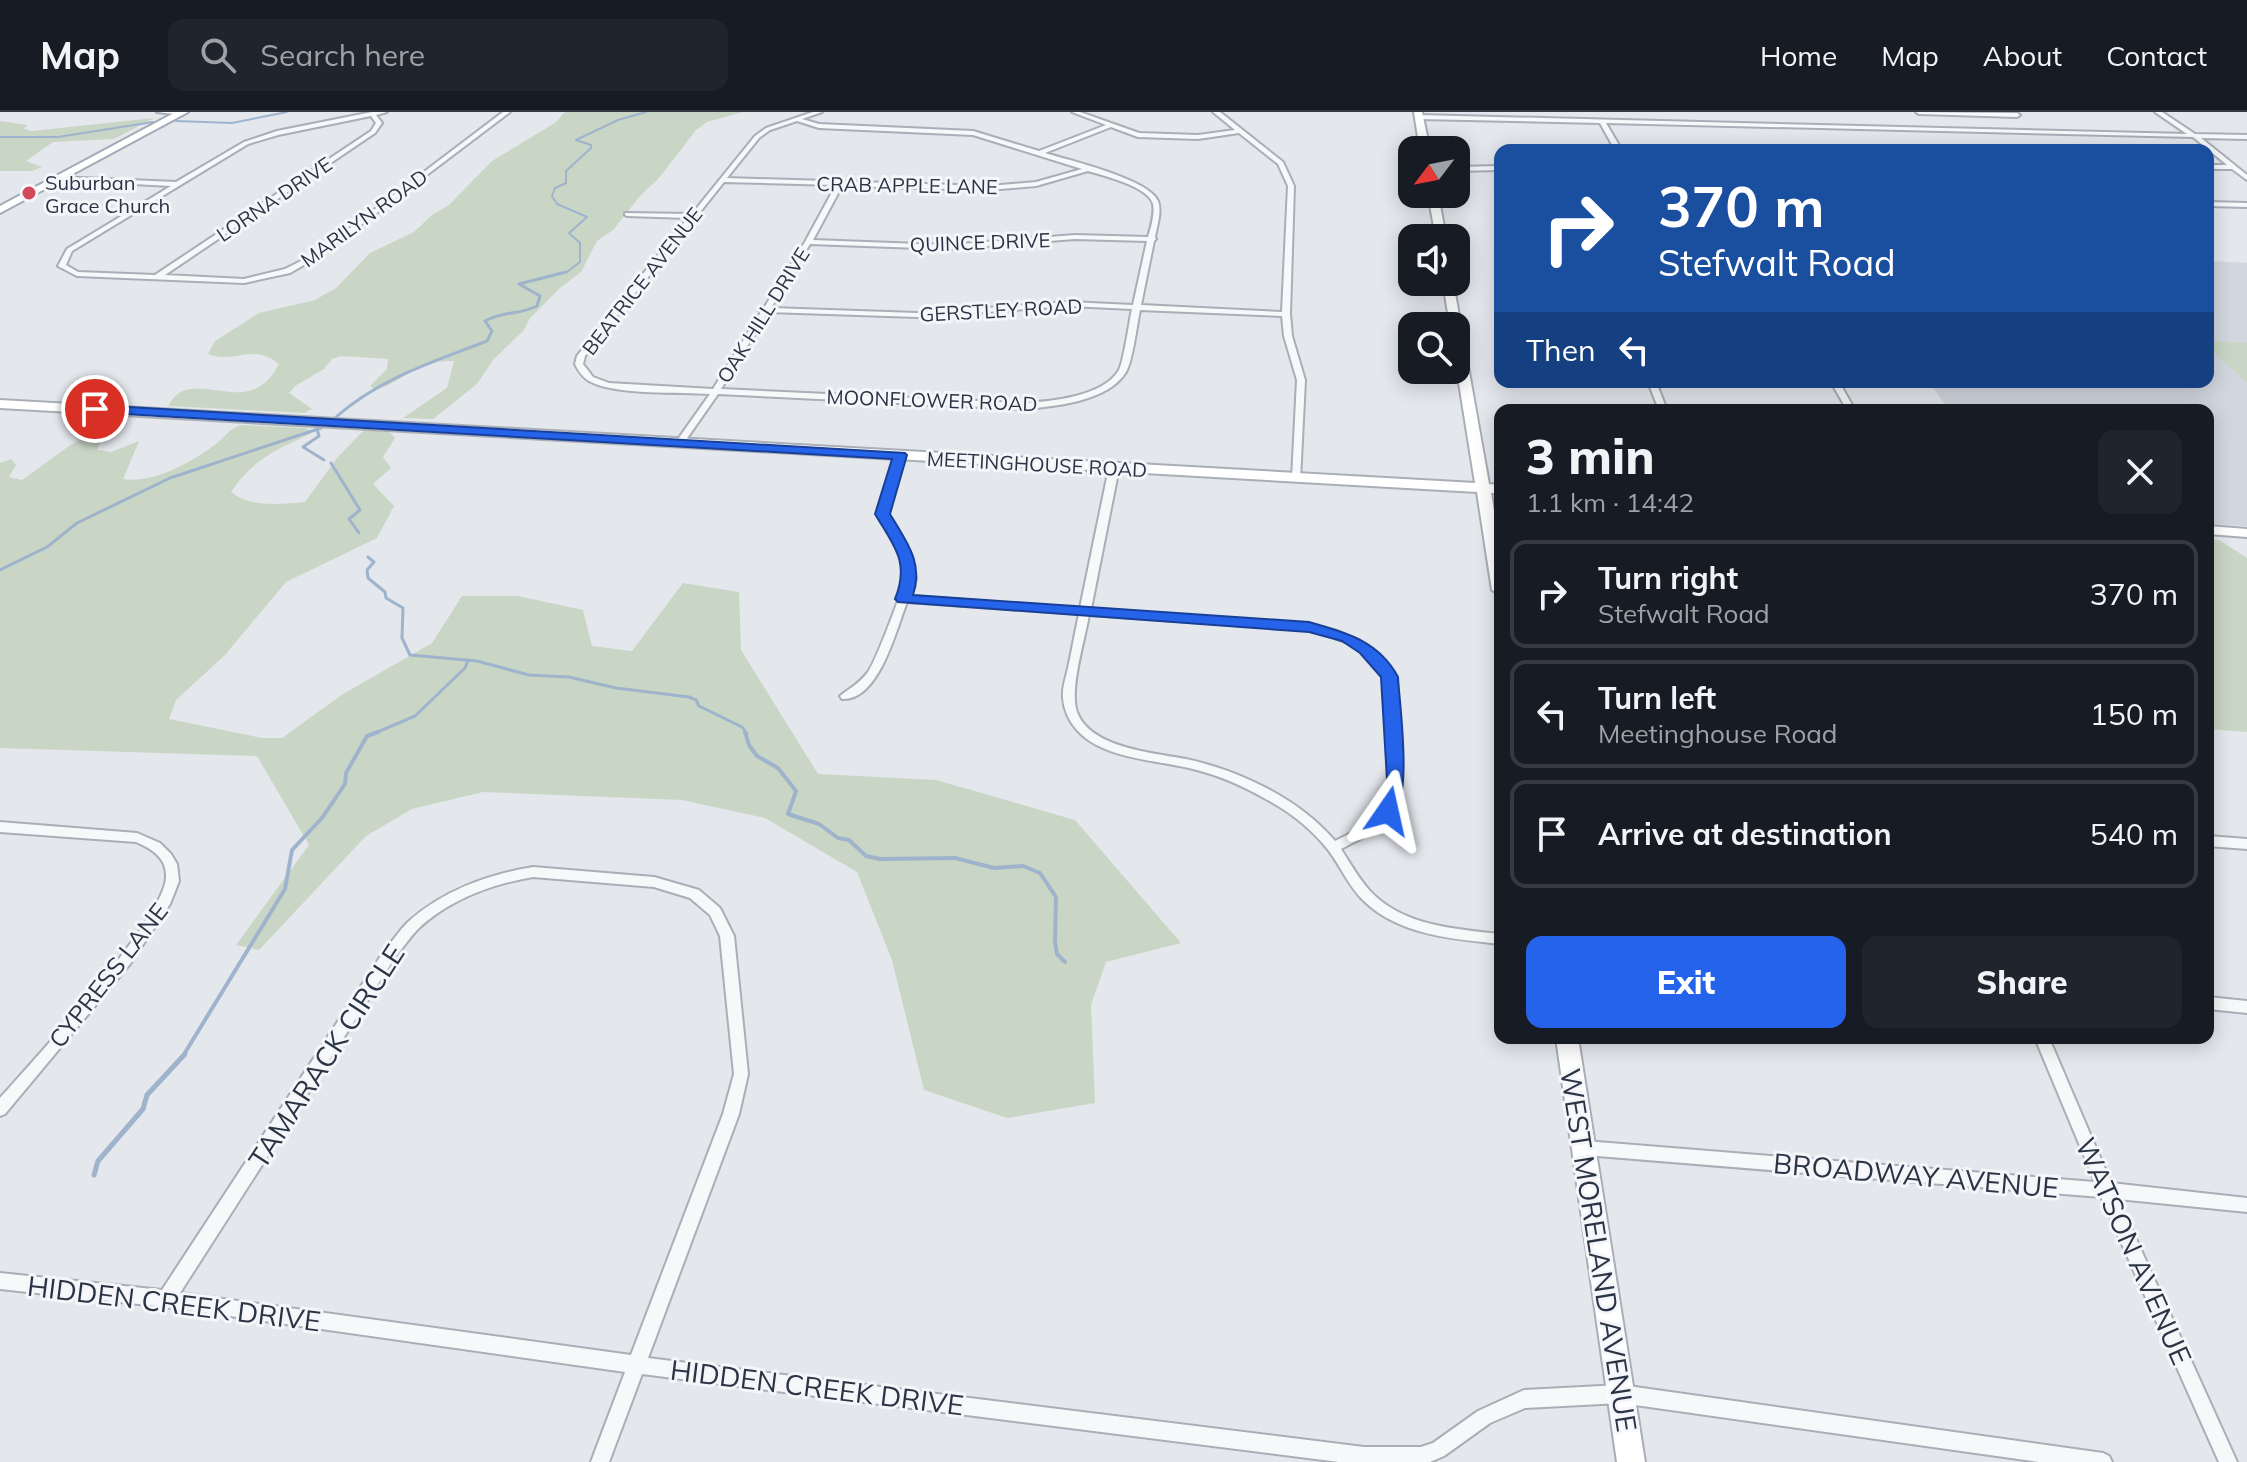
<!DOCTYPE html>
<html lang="en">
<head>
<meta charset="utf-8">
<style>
  :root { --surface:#171b24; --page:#20242c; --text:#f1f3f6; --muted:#9ea1a6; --line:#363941; --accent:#2563eb }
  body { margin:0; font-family:Mulish,sans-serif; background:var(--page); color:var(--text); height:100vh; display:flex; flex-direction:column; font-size:30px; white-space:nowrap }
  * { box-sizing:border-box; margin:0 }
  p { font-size:26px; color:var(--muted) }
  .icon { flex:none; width:44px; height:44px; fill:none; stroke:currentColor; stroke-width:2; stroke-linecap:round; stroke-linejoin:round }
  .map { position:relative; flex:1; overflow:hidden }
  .sheet { position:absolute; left:1494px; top:292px; width:720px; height:640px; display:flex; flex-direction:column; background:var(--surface); border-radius:16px; box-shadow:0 4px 20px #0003 }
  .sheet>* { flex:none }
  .hud { position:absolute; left:1494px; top:32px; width:720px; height:244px; border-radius:16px; box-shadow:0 4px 20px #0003; background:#1a4fa0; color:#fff; overflow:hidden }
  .needle { width:52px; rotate:238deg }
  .fabs { position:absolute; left:1398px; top:24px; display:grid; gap:16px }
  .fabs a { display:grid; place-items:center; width:72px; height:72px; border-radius:16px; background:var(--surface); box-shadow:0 4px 20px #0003; font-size:40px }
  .pin { position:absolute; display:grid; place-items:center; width:68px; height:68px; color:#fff; margin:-34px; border:4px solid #fff; border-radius:50%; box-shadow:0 2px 8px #0007 }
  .me { position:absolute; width:88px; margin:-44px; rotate:11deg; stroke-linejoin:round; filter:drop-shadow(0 0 6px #0008) }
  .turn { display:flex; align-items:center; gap:28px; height:168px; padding:0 32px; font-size:36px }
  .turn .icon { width:104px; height:104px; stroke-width:2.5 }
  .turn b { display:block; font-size:56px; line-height:68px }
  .then { display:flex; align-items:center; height:76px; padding:0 32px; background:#0003; gap:16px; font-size:30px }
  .round { display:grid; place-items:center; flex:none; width:84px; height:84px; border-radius:16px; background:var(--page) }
  .head { display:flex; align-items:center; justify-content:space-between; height:136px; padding:0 32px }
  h1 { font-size:48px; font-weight:800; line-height:60px }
  .button { display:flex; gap:16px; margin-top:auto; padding:16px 32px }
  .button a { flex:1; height:92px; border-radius:16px; background:var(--accent); color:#fff; font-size:32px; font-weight:800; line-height:92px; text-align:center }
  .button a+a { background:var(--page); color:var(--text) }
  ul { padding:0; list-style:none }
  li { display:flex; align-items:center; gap:24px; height:108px; margin:0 16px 12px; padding:0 16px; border:4px solid var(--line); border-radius:16px }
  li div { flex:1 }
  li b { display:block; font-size:30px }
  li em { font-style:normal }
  header { display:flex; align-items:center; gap:48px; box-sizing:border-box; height:112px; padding:0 40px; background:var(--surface); border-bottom:2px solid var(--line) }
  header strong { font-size:38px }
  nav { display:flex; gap:44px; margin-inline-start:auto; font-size:28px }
  .search { width:560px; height:72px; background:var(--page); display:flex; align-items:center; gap:20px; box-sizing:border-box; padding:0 28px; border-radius:16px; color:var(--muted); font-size:30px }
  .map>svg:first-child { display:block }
  .built { fill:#d2d6de }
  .green { fill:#c9d6c5 }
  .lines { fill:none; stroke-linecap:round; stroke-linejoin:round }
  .stream-far3 { stroke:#9fb4cc; stroke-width:2 }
  .stream-far2 { stroke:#9fb4cc; stroke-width:3 }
  .stream-far1 { stroke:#9fb4cc; stroke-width:4 }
  .stream { stroke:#9fb4cc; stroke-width:5 }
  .street-casing { stroke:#a9aeb7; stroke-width:4 }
  .secondary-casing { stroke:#a9aeb7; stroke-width:4 }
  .primary-casing { stroke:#a3abb8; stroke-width:4 }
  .street { fill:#f7f8fa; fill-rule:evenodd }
  .secondary { fill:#fff; fill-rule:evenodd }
  .primary { fill:#fff; fill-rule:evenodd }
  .route { fill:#2563eb; stroke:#184099; stroke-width:2 }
  .poi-dot { fill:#d1495b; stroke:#f4f6f9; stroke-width:3 }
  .labels { text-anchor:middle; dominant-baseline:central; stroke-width:6; stroke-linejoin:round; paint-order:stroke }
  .far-poi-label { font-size:20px; fill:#2b3445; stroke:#f4f6f9; text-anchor:start }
  .far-street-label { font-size:20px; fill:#2b3445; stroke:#f4f6f9 }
  .street-label { font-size:24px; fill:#2b3445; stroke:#f4f6f9 }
  .near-street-label { font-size:28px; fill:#2b3445; stroke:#f4f6f9 }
</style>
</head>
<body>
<header>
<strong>Map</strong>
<div class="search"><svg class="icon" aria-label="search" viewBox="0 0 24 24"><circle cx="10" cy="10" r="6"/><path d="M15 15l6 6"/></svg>Search here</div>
<nav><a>Home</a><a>Map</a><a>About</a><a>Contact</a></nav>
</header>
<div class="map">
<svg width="2247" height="1350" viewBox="0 0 2247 1350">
  <rect width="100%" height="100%" fill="#e4e7ec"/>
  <path class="built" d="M 2208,149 L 2247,151 L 2247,414 L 2208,412 L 2208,298 L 1949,298 L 1929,270 L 2208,270 Z"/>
  <g class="green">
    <path d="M 565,0 L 743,0 L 707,10 L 696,18 L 659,66 L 640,84 L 613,118 L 597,129 L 581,160 L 560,176 L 530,206 L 524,218 L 493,248 L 477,272 L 433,307 L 403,306 L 447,276 L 454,249 C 414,248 410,266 376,278 L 370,274 L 387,257 L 388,247 L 341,244 L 332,247 L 324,257 L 295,274 L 289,281 L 312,297 L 304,301 L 168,294 C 192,249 248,313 279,252 C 252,230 234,253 208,242 L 215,229 L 259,201 L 315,188 L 336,176 L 370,141 L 414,120 L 432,103 L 449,93 L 492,49 L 555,11 Z"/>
    <path d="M 154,6 L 114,27 L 53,30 L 26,49 L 42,55 L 32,59 L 0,59 L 0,9 L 27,13 L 24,17 L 32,19 Z"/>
    <path d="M 2208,229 L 2247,231 L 2247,271 L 2208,234 Z"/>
    <path d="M 240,313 L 306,316 L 312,321 C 276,338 254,346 231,380 C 251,396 280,392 305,390 L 337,346 L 364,318 L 388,319 L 395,326 L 383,345 L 391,356 L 373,372 L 394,394 L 377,426 L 286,470 L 224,544 L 176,588 L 169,607 L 262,626 L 282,626 L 343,582 L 432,531 L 462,484 L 518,484 L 583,498 L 592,534 L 632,539 L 683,471 L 739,480 L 741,538 L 818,662 L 936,668 L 1075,708 L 1181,831 L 1106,850 L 1091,893 L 1095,991 L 1007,1006 L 924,978 L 892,848 L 857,760 L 765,706 L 682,688 L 483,680 L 412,697 L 366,724 L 259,838 L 236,833 L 309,733 L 257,644 L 0,636 L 0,351 L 11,347 L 16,353 L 9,365 L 22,368 L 69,334 L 98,318 L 104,321 L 97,338 L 111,340 L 139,329 L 123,367 C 153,372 192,350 216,332 C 225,325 229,317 240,313 Z"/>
    <path d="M 2208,427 L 2219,428 L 2247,446 L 2247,620 L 2208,617 Z"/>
  </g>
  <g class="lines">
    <g class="stream-far3">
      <path d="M 176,9 L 232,11 L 287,0"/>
      <path d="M 0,25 L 58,25 L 153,10"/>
      <path d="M 558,162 L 567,160 L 580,150 L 580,131 L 569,121 L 587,105 L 557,92 L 552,84 L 555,76 L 566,71 L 566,59 L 591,36 L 591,33 L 576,28 L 618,8 L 646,0"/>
    </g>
    <g class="stream-far2">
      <path d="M 336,305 C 380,266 433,250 487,229 L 492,219 L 485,209 C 502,199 520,203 537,194 L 540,184 L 519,172 L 566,160"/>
      <path d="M 317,317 L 319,324 L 303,335 L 324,348"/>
      <path d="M 331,351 L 360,398 L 349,407 L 359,421"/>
      <path d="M 368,445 L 374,450 L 367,458 L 368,466 L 385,480 L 386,486 L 403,496 L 402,526 L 410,543 L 477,549 L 529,563 L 569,565 L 616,576 L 689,585 L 696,588 L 699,594 L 742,615 L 747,622"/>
      <path d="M 0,458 L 47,435 L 77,411 L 170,366 L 321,316"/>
      <path d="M 373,622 L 415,604 L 465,556 L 468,548"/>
    </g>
    <g class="stream-far1">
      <path d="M 745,620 L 749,633 L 757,644 L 778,656 L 796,679 L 788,702 L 819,712 L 838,726 L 849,728 L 866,744 L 880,747 L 955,746 L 994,756 L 1023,754 L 1040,761 L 1056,785 L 1055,829 L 1057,842 L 1065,850"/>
      <path d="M 183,944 L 285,777 L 292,738 L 322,706 L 345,672 L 346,661 L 367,624 L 378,620"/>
    </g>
    <path class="stream" d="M 94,1063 L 98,1049 L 143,997 L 147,983 L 185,942"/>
    <g class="street-casing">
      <g id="street">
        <path d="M 157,0 L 184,0 L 185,1 L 182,3 Z"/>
        <path d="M 372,0 L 387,0 L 376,3 L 382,11 L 375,21 L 165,163 L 244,167 L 285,157 L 317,141 L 503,0 L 510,0 L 321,143 L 290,161 L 244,171 L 77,164 L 58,154 L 67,137 L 171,74 L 58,68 L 55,66 L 56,65 L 176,70 L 244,30 L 277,19 ZM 371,4 L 376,11 L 371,19 L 155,163 L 78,160 L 66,153 L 72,139 L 248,32 L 278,23 Z"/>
        <path d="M 813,0 L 822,0 L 802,7 L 819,12 L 973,19 L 1039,39 L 1106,13 L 1072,0 L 1080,0 L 1139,21 L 1198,23 L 1235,18 L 1213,0 L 1220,0 L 1283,50 L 1294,74 L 1290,202 L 1292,224 L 1305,268 L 1300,368 L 1294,368 L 1292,366 L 1297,268 L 1284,224 L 1282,204 L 1140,198 C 1137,212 1133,248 1126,260 C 1108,290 1052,295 1021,297 L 718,282 L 683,332 L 680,333 L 676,330 L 710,282 C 680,280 616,283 591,270 C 583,266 579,260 575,252 L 577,244 L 688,106 L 627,104 L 625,103 L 625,101 L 692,102 L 755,24 L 766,16 ZM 797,9 L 819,16 L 973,23 L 1082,57 L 1036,70 L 989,74 L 727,66 L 759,26 L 770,18 ZM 1111,15 L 1138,25 L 1198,27 L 1239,21 L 1278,52 L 1288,74 L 1282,200 L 1141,193 L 1154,129 L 1156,127 L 1155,125 C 1157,114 1162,100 1158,89 C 1149,67 1068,48 1045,41 ZM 1088,59 C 1104,64 1148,74 1153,92 C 1155,102 1151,115 1148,125 L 1075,123 L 947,133 L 813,128 L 842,74 L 989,78 L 1036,74 ZM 724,70 L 836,73 L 805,130 L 764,196 L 759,198 L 761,200 L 713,277 L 609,271 L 593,265 L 583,252 L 585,244 ZM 1075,127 L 1147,129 L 1133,193 L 1069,190 L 917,201 L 771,196 L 810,132 L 947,137 ZM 1069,194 L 1132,197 C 1129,210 1124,248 1119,258 C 1103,285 1049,290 1021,291 L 721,277 L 768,200 L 917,205 Z"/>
        <path d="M 1916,0 L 2017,1 L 2020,3 L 2017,5 L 1919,2 Z"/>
        <path d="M 2155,0 L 2162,0 L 2195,22 L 2247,23 L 2247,27 L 2201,26 L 2247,63 L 2247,68 L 2232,57 L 2208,57 L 2208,53 L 2227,53 L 2193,25 L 1606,11 L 1620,35 L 1643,36 L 1646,38 L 1615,38 L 1600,11 L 1419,7 L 1416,5 L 1419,3 L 2187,22 Z"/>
        <path d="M 1500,54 L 1500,58 L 1456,59 L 1456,55 Z"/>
        <path d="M 2208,90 L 2247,91 L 2247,95 L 2208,94 Z"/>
        <path d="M 1648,270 L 1656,270 L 1667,298 L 1659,298 Z"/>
        <path d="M 1831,270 L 1839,270 L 1855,298 L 1847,298 Z"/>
        <path d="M 900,340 L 904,343 L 887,402 L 909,439 L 916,467 L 909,484 L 1080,496 L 1109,356 L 1114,353 L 1119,356 L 1091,497 L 1309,512 L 1337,519 L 1359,528 L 1378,542 L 1394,565 L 1402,668 L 1399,688 L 1386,711 L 1377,718 L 1341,737 C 1350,751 1359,767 1370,779 C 1403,814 1455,817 1500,822 L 1500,832 C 1453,827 1399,823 1364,789 C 1349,775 1341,755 1329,739 C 1312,717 1289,699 1264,686 C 1243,674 1220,664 1197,658 C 1161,648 1103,648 1077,618 C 1069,609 1064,598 1063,586 C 1062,576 1066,565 1068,556 C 1072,538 1075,520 1079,502 L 907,490 C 896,518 879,589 842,587 L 840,584 C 850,576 859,572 868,560 C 875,551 906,472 905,463 C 902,440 889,422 877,402 L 896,343 ZM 1089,503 L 1309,518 L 1329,524 L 1352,533 L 1371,547 L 1384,565 L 1390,668 L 1387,688 L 1378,705 L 1369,712 L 1335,729 C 1307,696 1268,674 1228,659 C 1214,654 1200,650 1186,647 C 1154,641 1090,636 1077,600 C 1069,578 1085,527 1089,503 Z"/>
        <path d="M 0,710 L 137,721 L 160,731 L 171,742 L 177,752 L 179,769 L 170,792 L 130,852 L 5,1002 L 0,1004 L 0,986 C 32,950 166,805 166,765 C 167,746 152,737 136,730 L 0,720 Z"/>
        <path d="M 2208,724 L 2247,727 L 2247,737 L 2208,734 Z"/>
        <path d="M 533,755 L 654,765 L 699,778 L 720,796 L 734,824 L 748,962 L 739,1002 L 648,1246 L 1364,1335 L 1421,1335 L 1433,1331 L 1478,1299 L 1524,1278 L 1621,1273 L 2103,1341 L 2109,1344 L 2112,1350 L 2039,1350 L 1621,1291 L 1525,1296 L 1490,1311 L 1444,1344 L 1430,1350 L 1339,1350 L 642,1262 L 609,1350 L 591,1350 L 625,1260 L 166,1195 L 0,1177 L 0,1161 L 162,1178 L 384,839 C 392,830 399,819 408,810 C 442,779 489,762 533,755 ZM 533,765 L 654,775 L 690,786 L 710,803 L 720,824 L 734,962 L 723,1002 L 631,1243 L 180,1181 L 394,847 C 402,837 409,826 418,817 C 449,788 492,772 533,765 Z"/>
        <path d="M 2208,885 L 2247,889 L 2247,901 L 2208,897 Z"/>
        <path d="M 2035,926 L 2049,926 L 2111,1071 L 2247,1086 L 2247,1100 L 2118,1087 L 2237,1350 L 2219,1350 L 2101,1085 L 1585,1043 L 1580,1041 L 1577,1036 L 1580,1031 L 1585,1029 L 2095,1070 Z"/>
      </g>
    </g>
    <g class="secondary-casing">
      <g id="secondary">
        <path d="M 1414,0 L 1422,0 L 1430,38 L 1420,38 Z"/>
        <path d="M 1428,82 L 1438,82 L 1446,126 L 1436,126 Z"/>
        <path d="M 1443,170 L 1453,170 L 1489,372 L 1500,373 L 1500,381 L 1491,381 L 1500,434 L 1500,483 L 1492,478 L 1477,380 L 0,296 L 0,288 L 1475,371 L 1456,252 L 1456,214 L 1450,214 Z"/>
        <path d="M 2208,414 L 2247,417 L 2247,425 L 2208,422 Z"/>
        <path d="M 1556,926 L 1578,926 L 1645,1350 L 1617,1350 Z"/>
      </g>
    </g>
    <g class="primary-casing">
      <path id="primary" d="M 176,0 L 188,0 L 0,101 L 0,94 Z"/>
    </g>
    <use href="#street" class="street"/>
    <use href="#secondary" class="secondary"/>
    <use href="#primary" class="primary"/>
  </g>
  <path class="route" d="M 95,293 L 905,341 L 907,343 L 890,402 C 906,429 924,451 913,483 L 1309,510 C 1345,520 1379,529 1398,565 C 1399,590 1415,697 1388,705 L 1379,699 L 1387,668 L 1381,565 L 1360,541 L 1342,529 L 1309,520 L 898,490 L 895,487 C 910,450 894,434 875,402 L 892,347 L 91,300 L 89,297 Z"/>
  <circle class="poi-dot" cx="29" cy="81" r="8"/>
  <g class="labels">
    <g class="far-poi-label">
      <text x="45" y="70">Suburban<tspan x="45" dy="23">Grace Church</tspan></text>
    </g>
    <g class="far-street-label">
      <text transform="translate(907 73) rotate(1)">CRAB APPLE LANE</text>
      <text transform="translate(274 87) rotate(-34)">LORNA DRIVE</text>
      <text transform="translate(364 106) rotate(-36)">MARILYN ROAD</text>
      <text transform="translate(980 130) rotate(-2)">QUINCE DRIVE</text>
      <text transform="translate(642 169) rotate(-52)">BEATRICE AVENUE</text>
      <text transform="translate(1001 198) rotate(-3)">GERSTLEY ROAD</text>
      <text transform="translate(763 203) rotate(-58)">OAK HILL DRIVE</text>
      <text transform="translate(932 288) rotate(2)">MOONFLOWER ROAD</text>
      <text transform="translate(1037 352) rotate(3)">MEETINGHOUSE ROAD</text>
    </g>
    <g class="street-label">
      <text transform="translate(108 863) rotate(-52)">CYPRESS LANE</text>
    </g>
    <g class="near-street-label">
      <text transform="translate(326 944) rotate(-57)">TAMARACK CIRCLE</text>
      <text transform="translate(1916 1063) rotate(5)">BROADWAY AVENUE</text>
      <text transform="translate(1599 1138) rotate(81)">WEST MORELAND AVENUE</text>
      <text transform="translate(2134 1139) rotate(66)">WATSON AVENUE</text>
      <text transform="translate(174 1191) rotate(7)">HIDDEN CREEK DRIVE</text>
      <text transform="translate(817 1275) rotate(7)">HIDDEN CREEK DRIVE</text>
    </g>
  </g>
</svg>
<div class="fabs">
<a><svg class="needle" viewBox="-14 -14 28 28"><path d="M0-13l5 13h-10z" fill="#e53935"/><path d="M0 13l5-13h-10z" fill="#9ea1a6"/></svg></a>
<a><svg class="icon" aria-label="sound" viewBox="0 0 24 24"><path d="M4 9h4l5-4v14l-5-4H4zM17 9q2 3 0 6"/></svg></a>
<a><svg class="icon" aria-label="search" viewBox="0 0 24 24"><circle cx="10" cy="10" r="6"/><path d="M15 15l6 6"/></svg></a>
</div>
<div class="pin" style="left:95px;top:297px;background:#d93025"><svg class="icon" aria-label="arrive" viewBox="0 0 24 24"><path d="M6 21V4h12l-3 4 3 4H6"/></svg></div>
<svg class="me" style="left:1388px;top:699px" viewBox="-20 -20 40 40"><path d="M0-17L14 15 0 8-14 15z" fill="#2563eb" stroke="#fff" stroke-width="4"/></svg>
<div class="hud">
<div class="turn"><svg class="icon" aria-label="right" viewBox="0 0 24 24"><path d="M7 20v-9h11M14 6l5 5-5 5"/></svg><div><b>370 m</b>Stefwalt Road</div></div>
<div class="then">Then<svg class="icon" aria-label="left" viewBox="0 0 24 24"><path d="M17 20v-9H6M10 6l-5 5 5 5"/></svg></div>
</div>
<section class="sheet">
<div class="head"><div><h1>3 min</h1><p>1.1 km · 14:42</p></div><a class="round"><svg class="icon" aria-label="close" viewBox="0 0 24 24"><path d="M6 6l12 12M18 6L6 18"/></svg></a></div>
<ul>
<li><svg class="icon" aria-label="right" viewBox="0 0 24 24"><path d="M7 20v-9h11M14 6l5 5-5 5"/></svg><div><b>Turn right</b><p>Stefwalt Road</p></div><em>370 m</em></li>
<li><svg class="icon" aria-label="left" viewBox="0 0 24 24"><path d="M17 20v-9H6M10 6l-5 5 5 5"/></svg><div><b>Turn left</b><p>Meetinghouse Road</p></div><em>150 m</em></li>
<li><svg class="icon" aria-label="arrive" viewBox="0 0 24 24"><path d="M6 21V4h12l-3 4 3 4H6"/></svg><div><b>Arrive at destination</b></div><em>540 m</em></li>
</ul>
<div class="button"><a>Exit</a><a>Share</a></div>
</section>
</div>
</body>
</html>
